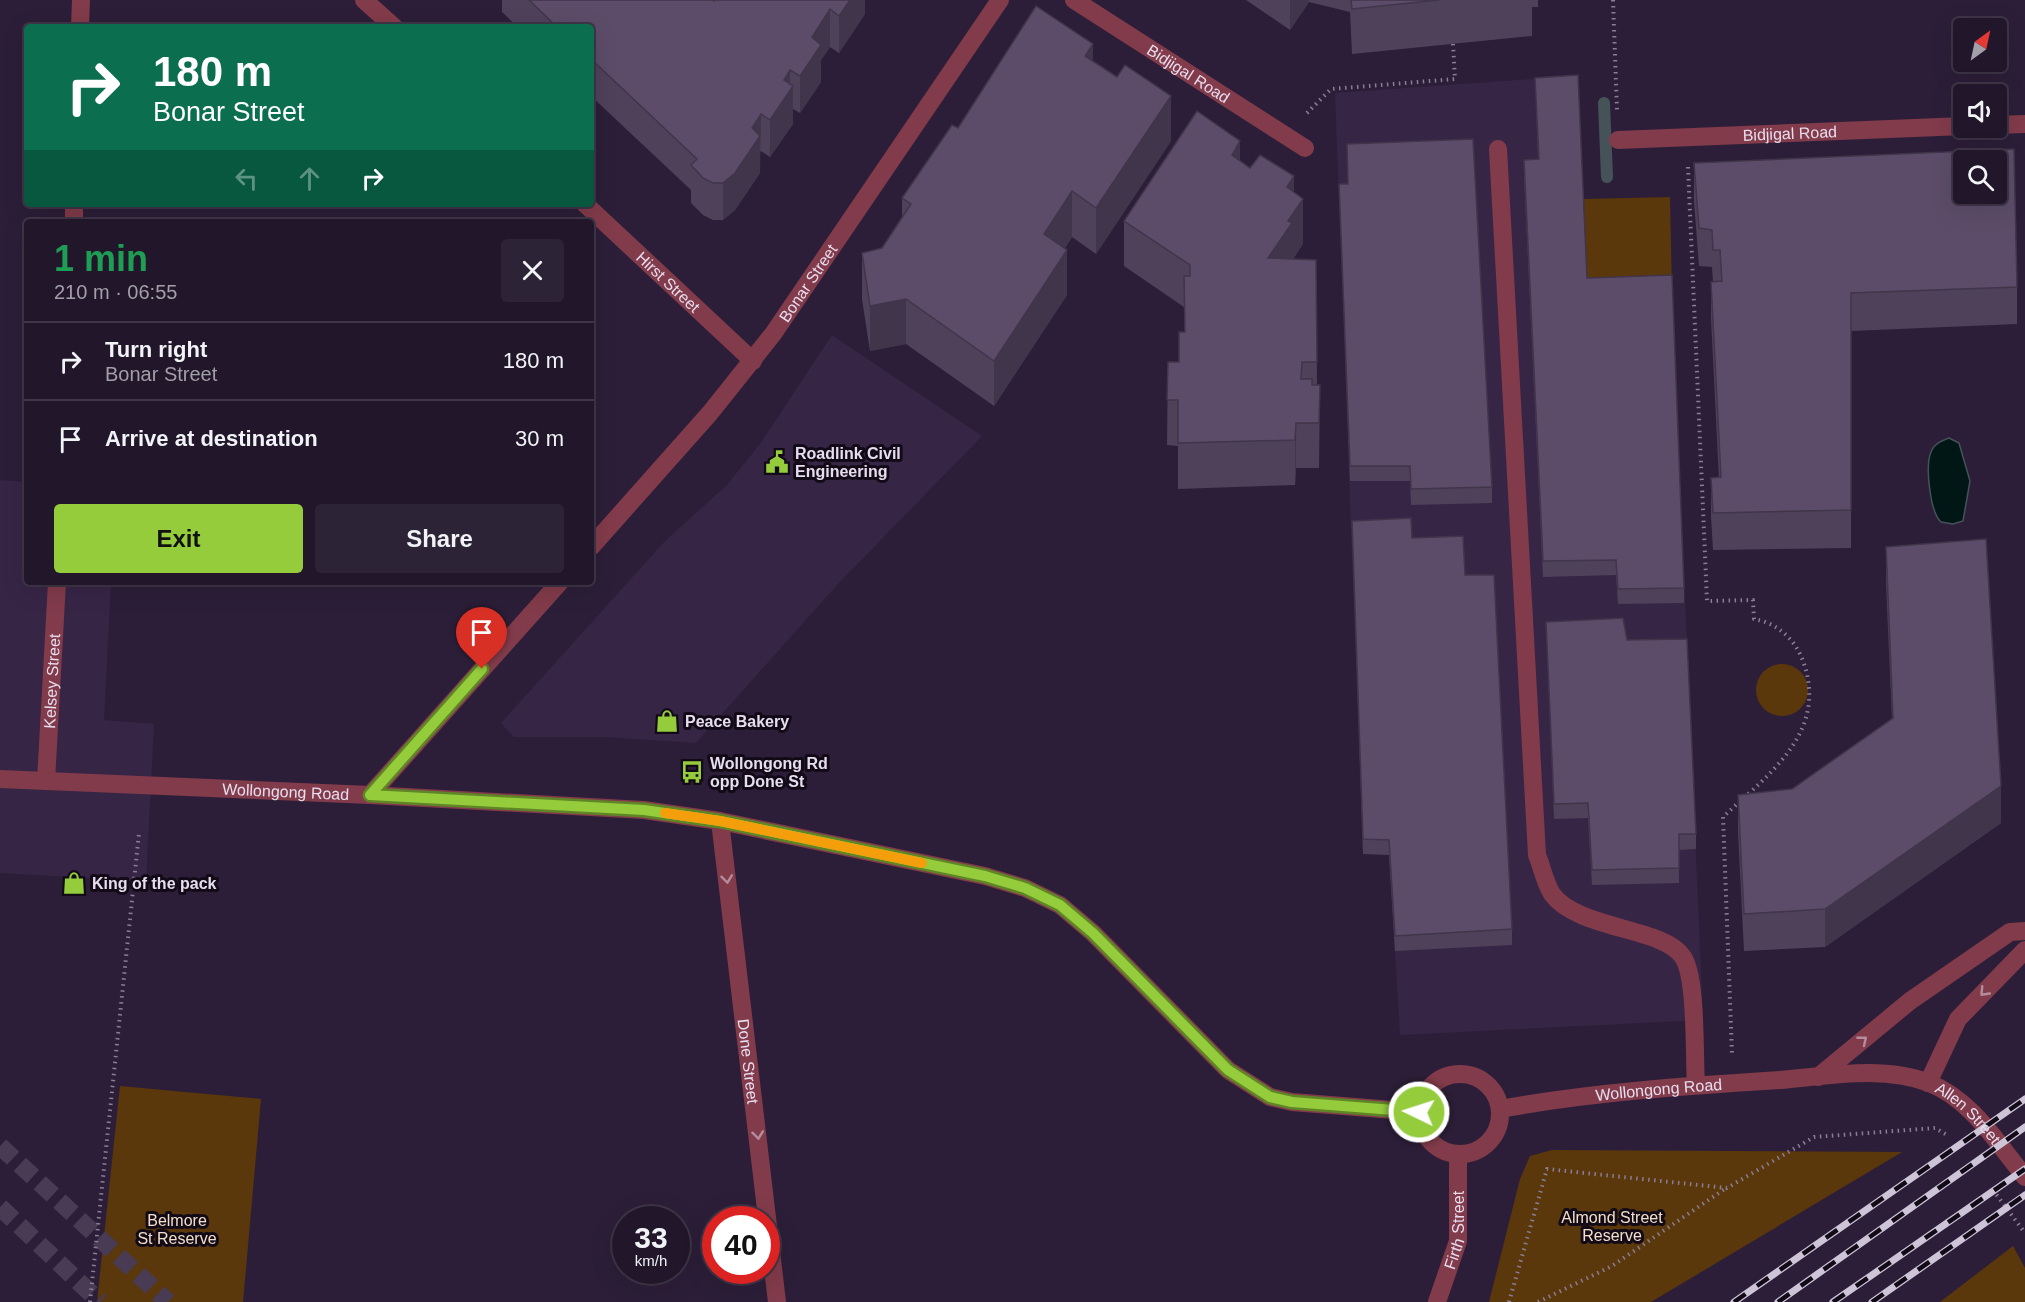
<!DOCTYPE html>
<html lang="en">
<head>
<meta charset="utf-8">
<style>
  :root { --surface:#21162a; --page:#2d2336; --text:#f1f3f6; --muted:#a29fa8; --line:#3e3547; --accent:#94cc3c }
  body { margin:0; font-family:Helvetica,sans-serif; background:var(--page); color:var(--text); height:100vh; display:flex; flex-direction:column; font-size:22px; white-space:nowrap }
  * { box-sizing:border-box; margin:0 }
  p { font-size:20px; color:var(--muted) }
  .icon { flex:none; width:33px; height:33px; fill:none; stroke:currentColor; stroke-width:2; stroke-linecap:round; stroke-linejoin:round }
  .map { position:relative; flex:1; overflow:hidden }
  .details { position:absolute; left:24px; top:219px; width:570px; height:366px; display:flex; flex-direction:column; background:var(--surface); border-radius:6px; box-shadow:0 6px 24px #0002,0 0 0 2px var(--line) }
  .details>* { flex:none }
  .top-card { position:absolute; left:24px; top:24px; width:570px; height:183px; border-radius:6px; box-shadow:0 6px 24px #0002,0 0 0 2px var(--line); background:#0b6e4f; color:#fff; overflow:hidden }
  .needle { width:39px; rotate:33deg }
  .fabs { position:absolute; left:1953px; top:18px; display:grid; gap:12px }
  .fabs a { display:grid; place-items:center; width:54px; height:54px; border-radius:6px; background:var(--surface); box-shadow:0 6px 24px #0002,0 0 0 2px var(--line); font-size:30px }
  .speed { position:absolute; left:612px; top:1206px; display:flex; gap:12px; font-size:30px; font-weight:700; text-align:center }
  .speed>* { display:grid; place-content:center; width:78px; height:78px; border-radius:50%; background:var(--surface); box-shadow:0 6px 24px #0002,0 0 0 2px var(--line); line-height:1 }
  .speed small { font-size:15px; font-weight:400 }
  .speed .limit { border:9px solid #d22; background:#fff; color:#111 }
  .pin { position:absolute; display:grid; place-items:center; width:51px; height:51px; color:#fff; margin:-62px -26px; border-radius:50% 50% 50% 0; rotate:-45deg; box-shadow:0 0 6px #0007 }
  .pin .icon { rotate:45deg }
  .me { position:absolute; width:66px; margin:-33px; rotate:274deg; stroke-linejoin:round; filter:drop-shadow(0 0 4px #0008) }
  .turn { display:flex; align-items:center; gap:21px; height:126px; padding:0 30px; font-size:27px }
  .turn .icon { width:78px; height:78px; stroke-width:2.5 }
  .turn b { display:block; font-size:42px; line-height:51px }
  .lanes { display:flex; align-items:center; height:57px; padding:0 30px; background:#0003; justify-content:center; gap:30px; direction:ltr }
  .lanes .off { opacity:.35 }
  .round { display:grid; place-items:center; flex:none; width:63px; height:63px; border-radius:6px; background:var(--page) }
  .headline { display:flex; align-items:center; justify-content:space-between; height:102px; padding:0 30px }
  h1 { font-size:36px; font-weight:700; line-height:45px; color:#1e9e55 }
  .button { display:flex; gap:12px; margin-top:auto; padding:12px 30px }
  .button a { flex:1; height:69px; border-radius:6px; background:var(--accent); color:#111; font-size:24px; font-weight:700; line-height:69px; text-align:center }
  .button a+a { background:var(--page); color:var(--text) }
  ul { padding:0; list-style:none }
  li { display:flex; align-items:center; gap:18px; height:78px; padding:0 30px; border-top:2px solid var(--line) }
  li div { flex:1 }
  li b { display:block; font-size:22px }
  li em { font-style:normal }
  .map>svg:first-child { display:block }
  .built { fill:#372546 }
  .green { fill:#5a380b }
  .water { fill:#001716; stroke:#455257; stroke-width:1.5 }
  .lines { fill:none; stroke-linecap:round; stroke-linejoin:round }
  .stream { stroke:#455257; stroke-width:12 }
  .motorway-tunnel { stroke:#483b53; stroke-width:18; stroke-dasharray:18 9; stroke-linecap:butt }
  .path { stroke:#8a7e94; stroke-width:4; stroke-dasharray:1.5 4.5; stroke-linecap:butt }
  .service { stroke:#823b4a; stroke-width:18 }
  .minor { stroke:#823b4a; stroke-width:18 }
  .tertiary { stroke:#823b4a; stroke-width:18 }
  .rail-casing { stroke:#cdc4d7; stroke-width:7 }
  .rail { stroke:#120b17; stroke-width:4.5; stroke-dasharray:14; stroke-linecap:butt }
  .wall { fill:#4f415a }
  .shaded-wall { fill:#40354a }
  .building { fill:#5c4c69; stroke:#40354a; stroke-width:1.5; fill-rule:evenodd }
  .oneway { stroke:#b48c9c }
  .route-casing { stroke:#608527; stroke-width:15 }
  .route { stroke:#94cc3c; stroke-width:10 }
  .slow { stroke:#f59e0b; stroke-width:10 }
  .labels { text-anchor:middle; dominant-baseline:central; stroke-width:6; stroke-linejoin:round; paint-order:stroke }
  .street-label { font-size:16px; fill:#e6ddef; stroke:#120b17 }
  .poi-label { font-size:16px; font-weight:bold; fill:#e6ddef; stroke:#120b17; text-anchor:start }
  .park-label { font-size:16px; fill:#f3dec8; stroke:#120b17 }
</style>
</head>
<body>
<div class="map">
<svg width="2025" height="1302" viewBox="0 0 2025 1302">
  <rect width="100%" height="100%" fill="#2c1e38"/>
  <g class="built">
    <path d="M 1577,76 L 1587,293 L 1672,291 L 1703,1020 L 1400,1035 L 1389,855 L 1363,854 L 1335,93 Z"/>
    <path d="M 832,335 L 982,436 L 838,584 L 696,743 L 606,737 L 514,737 L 501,723 L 666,540 L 726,486 L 760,444 Z"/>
    <path d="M 0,480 L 27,482 L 27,582 L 111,582 L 104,720 L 154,724 L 146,881 L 0,873 Z"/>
  </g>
  <g class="green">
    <path d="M 1670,197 L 1672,291 L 1587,293 L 1584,199 Z"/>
    <circle cx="1782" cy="690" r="26"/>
    <path d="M 120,1086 L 261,1099 L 243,1302 L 97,1302 Z"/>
    <path d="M 1552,1150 L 1902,1152 L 1651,1302 L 1489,1302 L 1520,1179 L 1530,1156 Z"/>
    <path d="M 2013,1246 L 2025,1268 L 2025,1302 L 1940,1302 Z"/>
  </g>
  <path class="water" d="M 1949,438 L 1959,443 L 1970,481 L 1963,521 L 1953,524 L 1941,522 C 1930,512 1925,466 1931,452 C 1934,444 1941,441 1949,438 Z"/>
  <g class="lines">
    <path class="stream" d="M 1604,103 L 1607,177"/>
    <g class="motorway-tunnel">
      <path d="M 0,1146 L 168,1302"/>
      <path d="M 0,1207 L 100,1302"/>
    </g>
    <g class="path">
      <path d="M 1613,0 L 1617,110"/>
      <path d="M 1307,113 L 1331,89 L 1455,79 L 1453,44"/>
      <path d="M 1688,167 L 1707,601 L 1753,600 L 1754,619 C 1777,623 1795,639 1803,661 C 1829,732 1769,774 1723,817 L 1732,1054"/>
      <path d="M 1993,1190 L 2025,1233"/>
      <path d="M 90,1302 L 139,833"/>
      <path d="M 1509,1302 L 1547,1169 L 1727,1188 L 1814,1137 L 1935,1128 L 1949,1136"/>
      <path d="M 1538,1302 L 1612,1266 L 1726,1188"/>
    </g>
    <g class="service">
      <path id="s1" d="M 1074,0 L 1305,148"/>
      <path d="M 1996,125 L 2025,124"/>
      <path id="s2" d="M 1618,140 L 1964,126"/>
      <path d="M 1498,149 L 1537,855 C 1542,867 1545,883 1552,894 C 1578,930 1664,927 1683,957 C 1697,978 1694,1057 1696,1085"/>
    </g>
    <g class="minor">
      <path d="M 364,0 L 394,27"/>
      <path d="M 80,27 L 81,0"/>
      <path id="s3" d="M 585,204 L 753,361"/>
      <path d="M 74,222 L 74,204"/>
      <path id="s4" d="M 591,547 L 710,413 L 773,334 L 1000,0"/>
      <path id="s5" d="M 46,781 L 57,582"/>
      <path d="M 370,795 L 560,582"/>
      <path id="s6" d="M 720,821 L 777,1302"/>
      <path d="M 1818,1077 L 1910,1001 L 2010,932 L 2025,931"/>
      <path d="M 1928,1083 L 1958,1019 L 2025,950"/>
    </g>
    <g class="tertiary">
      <path id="s7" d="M 0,779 L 370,795 L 644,810 L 720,821 L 985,876 L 1025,888 L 1060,905 L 1093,933 L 1228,1070 L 1270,1097 L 1292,1102 L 1419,1112"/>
      <circle cx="1460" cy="1114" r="40"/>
      <path id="s8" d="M 1500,1109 C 1593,1092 1686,1086 1780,1080 C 1827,1076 1884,1065 1929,1083 C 1971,1099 1997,1143 2025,1177"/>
      <path id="s9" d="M 1437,1302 L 1458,1241 L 1458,1155"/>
    </g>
    <g class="rail-casing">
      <g id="rail">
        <path d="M 1734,1302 L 2025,1099"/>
        <path d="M 1778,1302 L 2025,1127"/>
        <path d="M 1833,1302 L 2025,1169"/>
        <path d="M 1872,1302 L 2025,1195"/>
      </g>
    </g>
    <use href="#rail" class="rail"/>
  </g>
  <g class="wall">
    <path d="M 502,0 L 713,0 L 714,1 L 865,0 L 865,14 L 839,53 L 830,47 L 821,60 L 821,82 L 800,113 L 793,109 L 793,124 L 770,157 L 761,151 L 760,152 L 760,173 L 735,210 L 723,220 L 713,220 L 703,215 L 691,203 L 691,190 L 591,96 L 591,27 L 518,27 L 502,12 Z"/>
    <path d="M 1246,0 L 1538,0 L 1538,7 L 1532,7 L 1532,36 L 1352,54 L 1350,12 L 1309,2 L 1290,30 Z"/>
    <path d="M 1093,62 L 1171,141 L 1096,254 L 1072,237 L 1065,248 L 1067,295 L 994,406 L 906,344 L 870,351 L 862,299 L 862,253 L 882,248 L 902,217 L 902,198 Z"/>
    <path d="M 1535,78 L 1587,278 L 1684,588 L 1684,603 L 1618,604 L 1616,575 L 1543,577 L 1524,175 L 1524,160 L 1538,159 Z"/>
    <path d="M 1240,161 L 1250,168 L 1294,192 L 1303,244 L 1293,259 L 1316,260 L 1317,385 L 1320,385 L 1319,468 L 1296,468 L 1295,485 L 1178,489 L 1178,446 L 1167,445 L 1168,362 L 1179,362 L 1185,332 L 1184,307 L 1124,266 L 1124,221 Z"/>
    <path d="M 1694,163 L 2017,287 L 2017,324 L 1851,331 L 1851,548 L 1713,550 L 1711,516 L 1711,478 L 1719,478 L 1711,319 L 1711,282 L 1713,282 L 1712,267 L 1699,266 L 1694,201 Z"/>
    <path d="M 1339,184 L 1492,487 L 1492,503 L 1411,505 L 1410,481 L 1350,481 Z"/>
    <path d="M 1352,521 L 1412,538 L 1465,575 L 1512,929 L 1512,945 L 1395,951 L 1389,855 L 1363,854 Z"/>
    <path d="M 1886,547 L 2001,823 L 1825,947 L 1744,951 L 1738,832 L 1738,795 L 1792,789 L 1892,719 L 1886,584 Z"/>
    <path d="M 1546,622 L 1627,640 L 1696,834 L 1696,849 L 1679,850 L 1679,883 L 1592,885 L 1588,818 L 1554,819 Z"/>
  </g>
  <g class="shaded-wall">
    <path d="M 850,0 L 865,0 L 865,14 L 839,53 L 839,16 Z"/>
    <path d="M 1290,0 L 1309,0 L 1309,2 L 1290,30 Z"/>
    <path d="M 830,9 L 830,47 L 821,60 L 821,82 L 800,113 L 800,76 L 812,37 Z"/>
    <path d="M 1093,44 L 1093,89 L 1085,56 Z"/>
    <path d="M 790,70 L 790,91 L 793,86 L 793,124 L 770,157 L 770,120 L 784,80 Z"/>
    <path d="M 1171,96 L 1171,141 L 1096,254 L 1096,208 Z"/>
    <path d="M 761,114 L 760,173 L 735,210 L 723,220 L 723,183 L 752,128 Z"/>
    <path d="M 1240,141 L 1240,186 L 1232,155 Z"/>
    <path d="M 1294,176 L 1294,212 L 1303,199 L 1303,244 L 1292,261 L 1268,258 L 1287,187 Z"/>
    <path d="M 1072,191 L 1072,237 L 1044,279 L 1044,234 Z"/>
    <path d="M 1067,250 L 1067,295 L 994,406 L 994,361 Z"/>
    <path d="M 906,299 L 906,344 L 870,351 L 870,306 Z"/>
    <path d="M 1296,423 L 1296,468 L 1295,485 L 1295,440 Z"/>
    <path d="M 2001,786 L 2001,823 L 1825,947 L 1825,909 Z"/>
  </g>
  <g class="building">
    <path d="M 529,0 L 713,0 L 714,1 L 715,0 L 850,0 L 839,16 L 830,9 L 812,37 L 821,45 L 800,76 L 790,70 L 784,80 L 793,86 L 770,120 L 761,114 L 752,128 L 760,136 L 735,173 L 723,183 L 713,183 L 703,178 L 691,165 L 697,159 L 591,59 L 591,27 L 557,27 Z"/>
    <path d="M 1351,0 L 1439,0 L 1352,9 Z"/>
    <path d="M 1036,6 L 1093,44 L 1085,56 L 1117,77 L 1125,65 L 1171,96 L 1096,208 L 1072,191 L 1044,234 L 1067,250 L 994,361 L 906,299 L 870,306 L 862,253 L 882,248 L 911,204 L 902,198 L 952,125 L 958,128 Z"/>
    <path d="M 1578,75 L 1587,278 L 1672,275 L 1684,588 L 1618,589 L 1616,560 L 1543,561 L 1524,160 L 1539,159 L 1535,78 Z"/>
    <path d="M 1197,111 L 1240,141 L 1232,155 L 1250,168 L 1260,155 L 1294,176 L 1287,187 L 1303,199 L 1288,221 L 1292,223 L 1268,258 L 1316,260 L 1317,362 L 1302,362 L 1301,379 L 1312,379 L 1312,385 L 1320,385 L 1319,423 L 1296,423 L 1295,440 L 1178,443 L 1178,400 L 1167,400 L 1168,362 L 1179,362 L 1179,332 L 1185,332 L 1184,276 L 1190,276 L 1190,265 L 1124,221 Z"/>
    <path d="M 1473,139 L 1492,487 L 1411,489 L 1410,466 L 1350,466 L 1339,184 L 1348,184 L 1347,144 Z"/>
    <path d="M 2014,149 L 2017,287 L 1851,293 L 1851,510 L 1713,513 L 1711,478 L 1721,477 L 1711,282 L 1722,281 L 1720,250 L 1713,250 L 1712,230 L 1699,228 L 1694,163 ZM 1964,160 L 1996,160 L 1996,194 L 1964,194 Z"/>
    <path d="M 1411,518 L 1412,538 L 1463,536 L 1465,575 L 1494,575 L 1512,929 L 1395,936 L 1389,840 L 1363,839 L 1352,521 Z"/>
    <path d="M 1986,539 L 2001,786 L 1825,909 L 1744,914 L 1738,795 L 1792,789 L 1893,718 L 1886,547 Z"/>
    <path d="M 1623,618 L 1627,640 L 1687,639 L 1696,834 L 1679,834 L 1679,868 L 1592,870 L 1588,803 L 1554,804 L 1546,622 Z"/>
  </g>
  <defs><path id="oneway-chevron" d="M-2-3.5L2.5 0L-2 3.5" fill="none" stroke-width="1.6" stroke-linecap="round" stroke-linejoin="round" transform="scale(1.5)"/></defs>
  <g class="oneway">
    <use href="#oneway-chevron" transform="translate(727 879) rotate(83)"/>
    <use href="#oneway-chevron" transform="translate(1984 992) rotate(134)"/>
    <use href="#oneway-chevron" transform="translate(1863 1040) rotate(-39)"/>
    <use href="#oneway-chevron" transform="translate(758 1135) rotate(83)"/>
  </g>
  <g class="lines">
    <g class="route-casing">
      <path id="route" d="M 482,669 L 370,795 L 644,810 L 720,821 L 985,876 L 1025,888 L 1060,905 L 1093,933 L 1228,1070 L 1270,1097 L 1292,1102 L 1419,1112"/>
    </g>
    <use href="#route" class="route"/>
    <path class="slow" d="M 665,813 L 720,821 L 922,863"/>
  </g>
  <defs>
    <g id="civic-bare" transform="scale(1.8)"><path d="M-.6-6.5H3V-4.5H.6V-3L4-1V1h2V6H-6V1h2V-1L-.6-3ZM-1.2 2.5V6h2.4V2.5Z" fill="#94cc3c" stroke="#120b17" stroke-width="2.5" paint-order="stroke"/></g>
    <g id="shop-bare" transform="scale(1.8)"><path d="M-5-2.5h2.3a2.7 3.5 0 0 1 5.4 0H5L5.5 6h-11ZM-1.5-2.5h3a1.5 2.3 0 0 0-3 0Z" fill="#94cc3c" stroke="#120b17" stroke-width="2.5" paint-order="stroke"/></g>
    <g id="bus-bare" transform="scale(1.8)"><path d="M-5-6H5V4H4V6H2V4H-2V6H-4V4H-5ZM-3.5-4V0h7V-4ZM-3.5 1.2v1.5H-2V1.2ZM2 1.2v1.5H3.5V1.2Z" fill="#94cc3c" stroke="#120b17" stroke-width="2.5" paint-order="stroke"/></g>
  </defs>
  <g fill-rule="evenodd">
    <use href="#civic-bare" x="777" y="462"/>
    <use href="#shop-bare" x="667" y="721"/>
    <use href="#bus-bare" x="692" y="772"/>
    <use href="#shop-bare" x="74" y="883"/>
  </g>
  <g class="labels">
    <g class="street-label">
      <text stroke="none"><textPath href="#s1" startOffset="136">Bidjigal Road</textPath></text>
      <text stroke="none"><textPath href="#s2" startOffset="172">Bidjigal Road</textPath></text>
      <text stroke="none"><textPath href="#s3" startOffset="114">Hirst Street</textPath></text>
      <text stroke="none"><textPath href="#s4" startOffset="342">Bonar Street</textPath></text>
      <text stroke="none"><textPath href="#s5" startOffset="100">Kelsey Street</textPath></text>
      <text stroke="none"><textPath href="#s7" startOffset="286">Wollongong Road</textPath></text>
      <text stroke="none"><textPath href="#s6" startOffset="242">Done Street</textPath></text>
      <text stroke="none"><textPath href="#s8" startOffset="160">Wollongong Road</textPath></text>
      <text stroke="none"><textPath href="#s8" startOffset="482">Allen Street</textPath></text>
      <text stroke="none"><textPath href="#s9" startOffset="75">Firth Street</textPath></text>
    </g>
    <g class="poi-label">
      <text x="795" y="453">Roadlink Civil<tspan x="795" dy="18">Engineering</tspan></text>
      <text x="685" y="721">Peace Bakery</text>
      <text x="710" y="763">Wollongong Rd<tspan x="710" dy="18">opp Done St</tspan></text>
      <text x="92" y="883">King of the pack</text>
    </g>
    <g class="park-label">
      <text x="1612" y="1217">Almond Street<tspan x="1612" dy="18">Reserve</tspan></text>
      <text x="177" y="1220">Belmore<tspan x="177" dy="18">St Reserve</tspan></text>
    </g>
  </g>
</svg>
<div class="fabs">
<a><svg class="needle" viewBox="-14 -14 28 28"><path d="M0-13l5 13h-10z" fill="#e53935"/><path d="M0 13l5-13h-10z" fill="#a29fa8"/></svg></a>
<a><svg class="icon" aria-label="sound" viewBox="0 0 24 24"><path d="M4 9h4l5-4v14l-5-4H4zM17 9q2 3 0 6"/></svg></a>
<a><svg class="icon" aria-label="search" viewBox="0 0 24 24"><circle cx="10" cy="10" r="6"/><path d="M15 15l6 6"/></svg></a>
</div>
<div class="speed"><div>33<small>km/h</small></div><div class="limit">40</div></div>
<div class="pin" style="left:482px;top:669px;background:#d93025"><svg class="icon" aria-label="arrive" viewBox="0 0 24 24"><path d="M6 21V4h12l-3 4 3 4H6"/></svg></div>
<svg class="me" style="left:1419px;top:1112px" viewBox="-20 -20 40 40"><circle r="17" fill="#94cc3c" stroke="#fff" stroke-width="3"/><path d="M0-11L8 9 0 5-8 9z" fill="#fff"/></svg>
<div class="top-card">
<div class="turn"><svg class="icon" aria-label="right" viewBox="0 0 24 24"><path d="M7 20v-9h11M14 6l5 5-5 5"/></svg><div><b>180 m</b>Bonar Street</div></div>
<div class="lanes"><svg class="icon off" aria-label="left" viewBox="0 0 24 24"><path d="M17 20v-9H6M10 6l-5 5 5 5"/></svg><svg class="icon off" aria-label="ahead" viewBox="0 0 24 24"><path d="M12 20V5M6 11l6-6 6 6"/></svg><svg class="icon" aria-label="right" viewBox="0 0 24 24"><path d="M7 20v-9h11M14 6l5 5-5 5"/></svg></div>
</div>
<section class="details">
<div class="headline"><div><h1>1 min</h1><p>210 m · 06:55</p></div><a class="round"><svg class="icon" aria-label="close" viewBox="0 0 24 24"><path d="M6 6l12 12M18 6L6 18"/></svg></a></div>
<ul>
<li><svg class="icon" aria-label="right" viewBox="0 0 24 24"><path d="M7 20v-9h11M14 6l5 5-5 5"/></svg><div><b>Turn right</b><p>Bonar Street</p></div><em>180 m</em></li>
<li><svg class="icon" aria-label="arrive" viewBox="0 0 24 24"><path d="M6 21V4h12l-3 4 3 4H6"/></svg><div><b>Arrive at destination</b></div><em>30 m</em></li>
</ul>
<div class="button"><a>Exit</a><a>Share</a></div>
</section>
</div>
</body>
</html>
